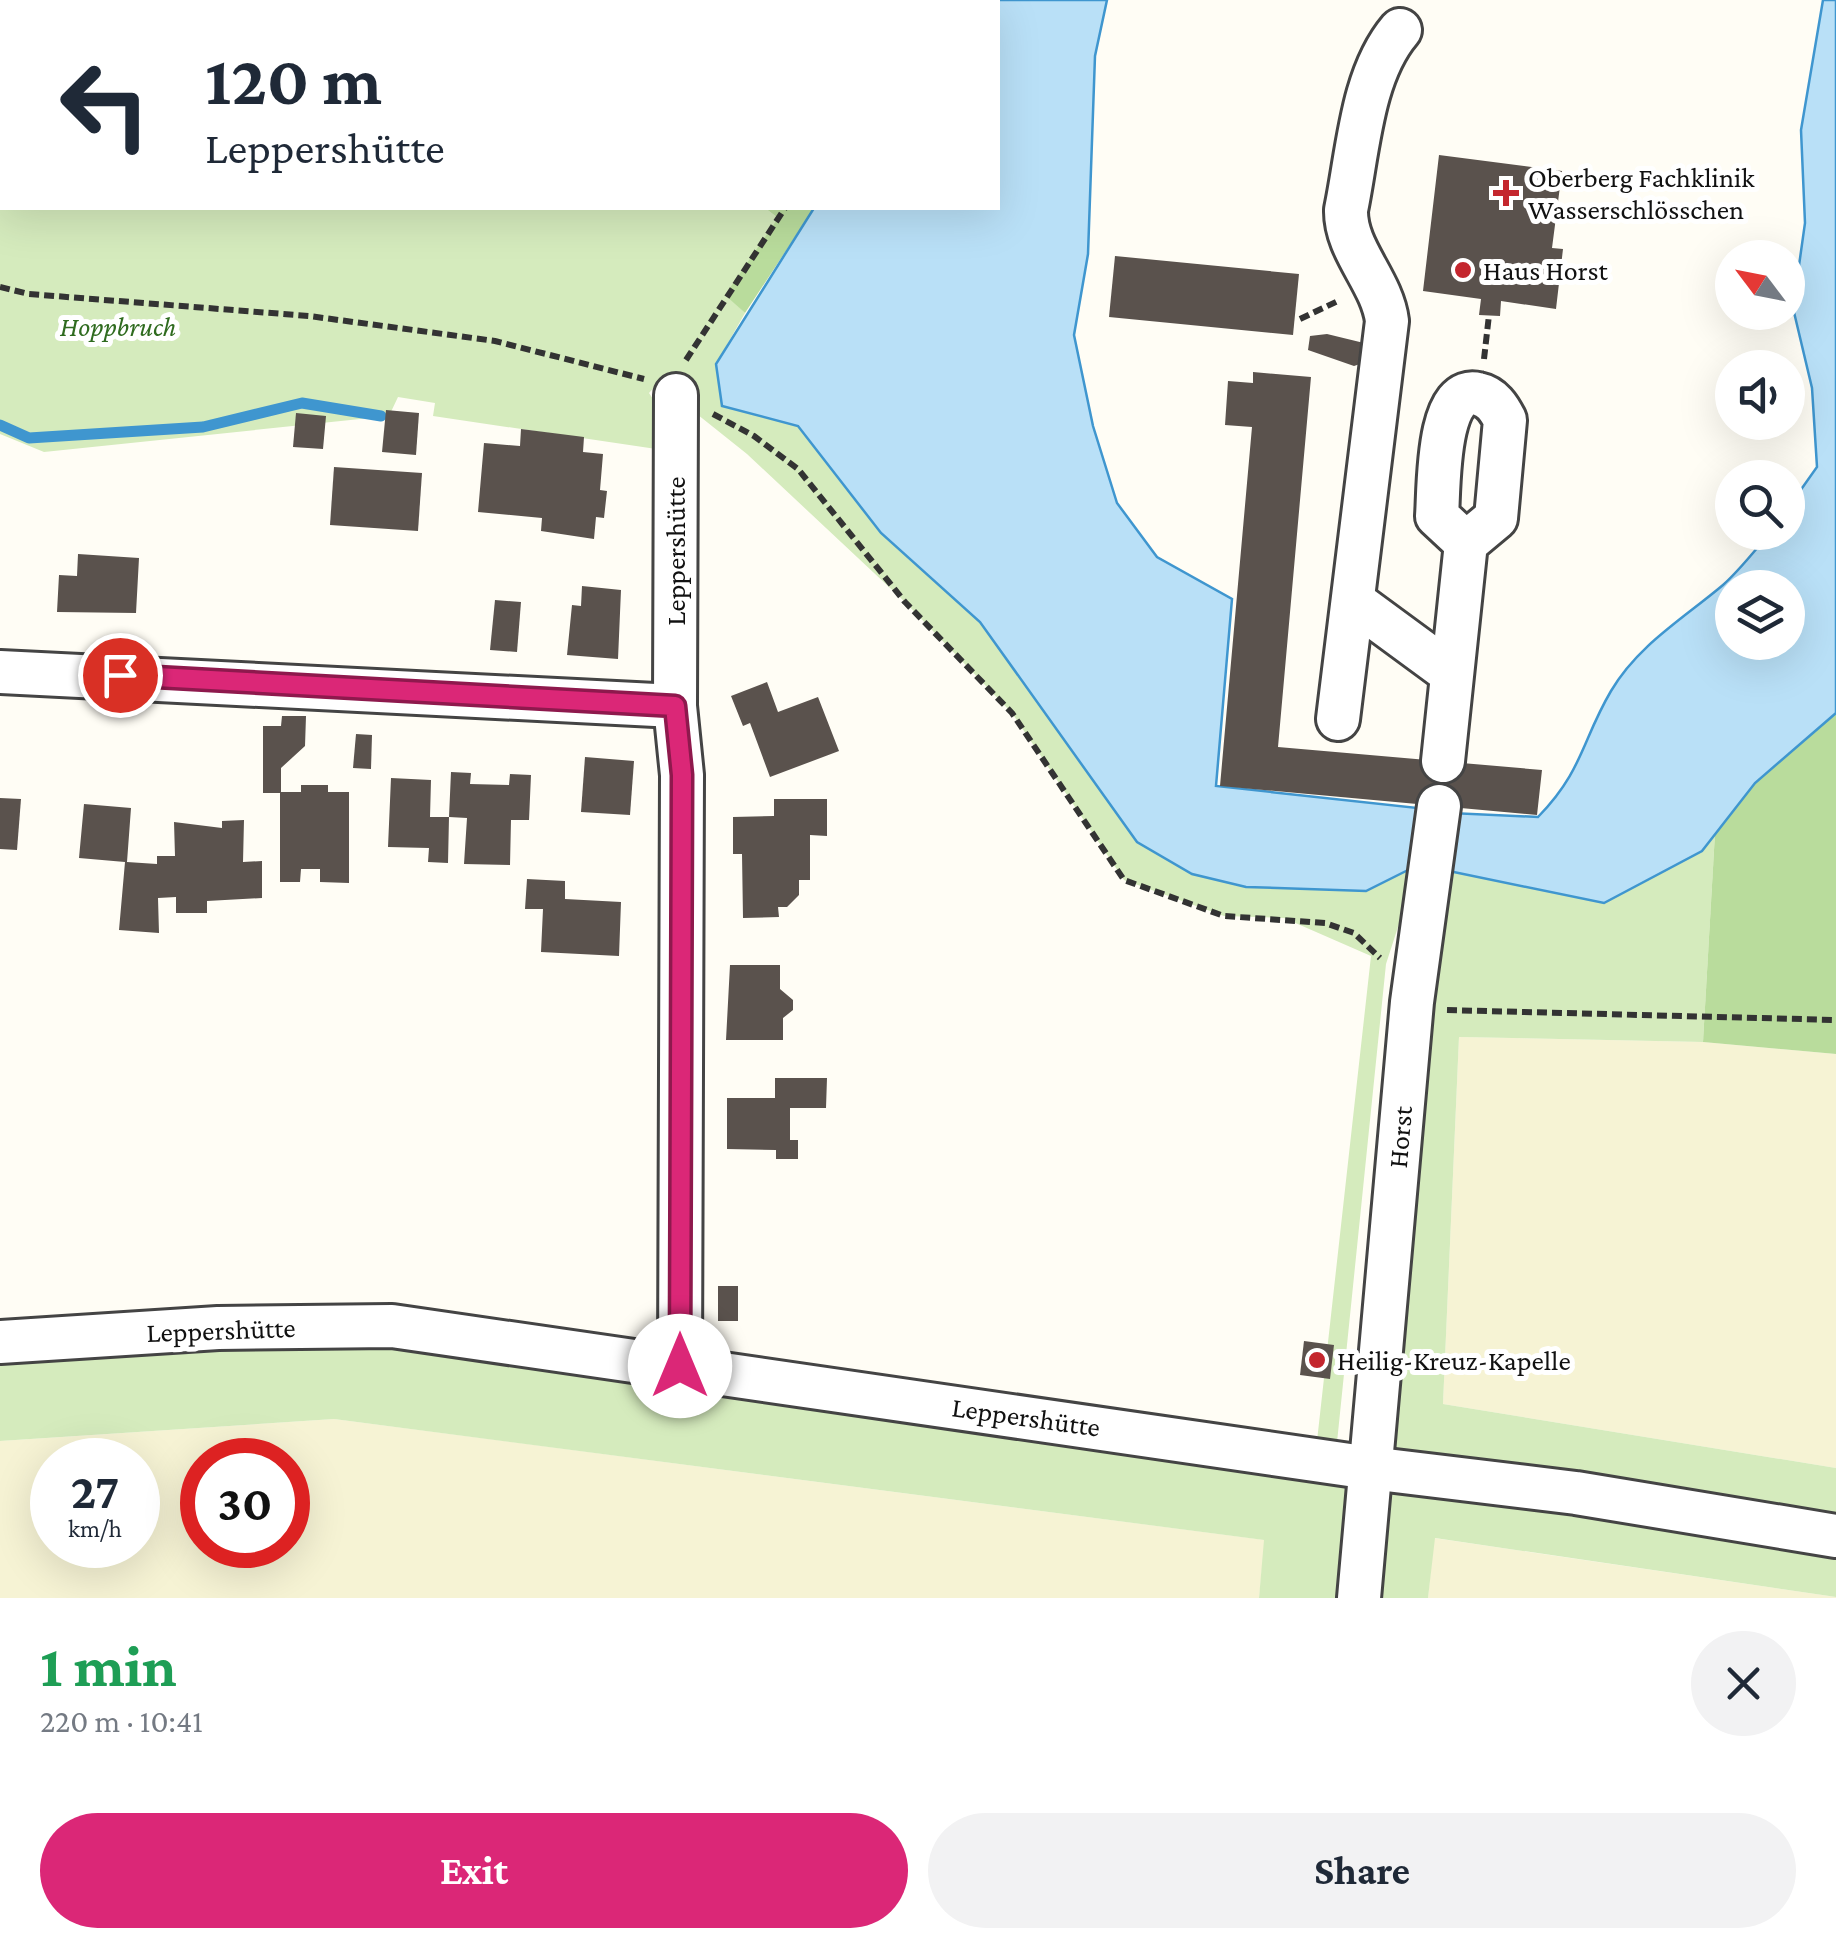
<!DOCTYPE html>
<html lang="en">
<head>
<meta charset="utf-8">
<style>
  :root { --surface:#fff; --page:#f2f2f3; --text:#1f2937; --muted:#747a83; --accent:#db2777 }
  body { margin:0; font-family:"Crimson Pro",serif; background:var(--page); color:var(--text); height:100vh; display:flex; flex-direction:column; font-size:38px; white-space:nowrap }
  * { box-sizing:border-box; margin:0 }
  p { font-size:32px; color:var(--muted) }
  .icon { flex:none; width:55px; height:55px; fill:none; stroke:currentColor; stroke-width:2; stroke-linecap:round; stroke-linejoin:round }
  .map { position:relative; height:1598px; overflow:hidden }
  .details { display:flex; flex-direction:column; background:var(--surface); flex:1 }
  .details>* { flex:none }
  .banner { position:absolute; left:0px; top:0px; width:1000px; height:210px; box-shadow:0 10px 40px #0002; background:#fff; color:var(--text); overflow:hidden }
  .needle { width:65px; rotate:302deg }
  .controls { position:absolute; left:1715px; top:240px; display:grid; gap:20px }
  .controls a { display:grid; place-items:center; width:90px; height:90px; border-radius:50%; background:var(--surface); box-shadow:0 10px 40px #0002; font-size:50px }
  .speed { position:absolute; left:30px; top:1438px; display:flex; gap:20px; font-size:50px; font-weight:700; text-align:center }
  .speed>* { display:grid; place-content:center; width:130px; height:130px; border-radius:50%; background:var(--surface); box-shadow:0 10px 40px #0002; line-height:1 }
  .speed small { font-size:25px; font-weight:400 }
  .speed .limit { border:15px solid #d22; background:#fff; color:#111 }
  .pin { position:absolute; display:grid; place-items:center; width:85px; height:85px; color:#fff; margin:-42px; border:5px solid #fff; border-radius:50%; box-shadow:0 2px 10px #0007 }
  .me { position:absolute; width:110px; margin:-55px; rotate:0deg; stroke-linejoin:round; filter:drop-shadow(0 0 8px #0008) }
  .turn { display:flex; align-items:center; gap:35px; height:210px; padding:0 40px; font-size:45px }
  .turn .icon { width:130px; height:130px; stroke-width:2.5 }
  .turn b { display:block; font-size:70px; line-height:85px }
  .round { display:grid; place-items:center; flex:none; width:105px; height:105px; border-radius:52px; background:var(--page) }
  .summary { display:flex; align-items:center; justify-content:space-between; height:170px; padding:0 40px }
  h1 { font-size:60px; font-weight:700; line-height:75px; color:#1e9e55 }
  .button { display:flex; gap:20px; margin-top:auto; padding:20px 40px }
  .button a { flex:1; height:115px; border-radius:60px; background:var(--accent); color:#fff; font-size:40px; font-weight:700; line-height:115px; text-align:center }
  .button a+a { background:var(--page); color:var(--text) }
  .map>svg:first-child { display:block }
  .farmland { fill:#f6f3d4; fill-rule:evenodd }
  .green { fill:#d5ebbd }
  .forest { fill:#b9dc9c }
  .water { fill:#b9e0f7; stroke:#3f96cf; stroke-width:2.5; fill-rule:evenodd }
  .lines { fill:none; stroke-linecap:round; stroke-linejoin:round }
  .stream { stroke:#3f96cf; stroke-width:11 }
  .building { fill:#5a524d }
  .minor-casing { stroke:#444; stroke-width:48 }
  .path { stroke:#333; stroke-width:6; stroke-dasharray:10 5; stroke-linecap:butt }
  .minor { stroke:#fff; stroke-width:42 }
  .route-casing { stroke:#8e194d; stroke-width:25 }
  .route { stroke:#db2777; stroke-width:18 }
  .poi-dot { fill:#c4262e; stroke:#fff; stroke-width:4 }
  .labels { text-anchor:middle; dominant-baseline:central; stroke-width:10; stroke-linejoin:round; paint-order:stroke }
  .poi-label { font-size:28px; fill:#111; stroke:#fff; text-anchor:start }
  .park-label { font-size:28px; font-style:italic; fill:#2f6b1f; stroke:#fff }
  .street-label { font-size:28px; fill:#111; stroke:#fff }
</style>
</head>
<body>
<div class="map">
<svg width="1836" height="1598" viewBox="0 0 1836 1598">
  <rect width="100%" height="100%" fill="#fffdf5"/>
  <g class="farmland">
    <path d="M 1459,1037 L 1703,1042 L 1836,1054 L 1836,1468 L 1443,1404 Z"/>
    <path d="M 334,1419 L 1265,1540 L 1259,1598 L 0,1598 L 0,1441 ZM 52,1460 L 138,1460 L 138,1545 L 52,1545 ZM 202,1460 L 288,1460 L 288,1545 L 202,1545 Z"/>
    <path d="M 1434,1538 L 1836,1597 L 1836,1598 L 1428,1598 Z"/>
  </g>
  <path class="green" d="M 0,0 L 899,0 L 2,2 L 2,208 L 765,208 L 778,218 L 726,295 L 745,313 L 716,364 L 722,406 L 798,426 L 881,533 L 980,622 L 1091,775 L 1192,874 L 1246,887 L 1366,891 L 1418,865 L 1386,964 L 1335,1462 L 1370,1468 L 1444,870 L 1604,903 L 1702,851 L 1715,833 L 1703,1042 L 1459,1037 L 1443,1404 L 1836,1468 L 1836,1597 L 1435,1538 L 1428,1598 L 1259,1598 L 1264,1540 L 334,1419 L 0,1441 L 0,1342 L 392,1326 L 1315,1459 L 1371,956 L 1284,918 L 1224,916 L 1124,880 L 1012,713 L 905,602 L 747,454 L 658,383 L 649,393 L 657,405 L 663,450 L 433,416 L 435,403 L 398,397 L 389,416 L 44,452 L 0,434 Z"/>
  <g class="forest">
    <path d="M 444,0 L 942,0 L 941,2 Z"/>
    <path d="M 765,208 L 814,208 L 745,313 L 725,295 L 778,218 Z"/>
    <path d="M 1836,713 L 1836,1054 L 1703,1042 L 1715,833 L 1755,783 Z"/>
  </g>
  <g class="water">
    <path d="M 942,0 L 1107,0 L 1095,56 L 1088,254 L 1074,335 L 1093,426 L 1117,503 L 1157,557 L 1232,599 L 1216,786 L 1427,809 L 1418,865 L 1366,891 L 1246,887 L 1192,874 L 1137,842 L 980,622 L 881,533 L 798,426 L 722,406 L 716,364 L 814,208 L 998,208 L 998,2 Z"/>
    <path d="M 1823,0 L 1836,0 L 1836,713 L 1755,783 L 1702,851 L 1604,903 L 1444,870 L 1451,813 L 1538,817 C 1583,771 1582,740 1611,691 C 1638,645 1684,618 1723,585 C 1740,570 1755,550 1770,533 L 1788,532 L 1788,508 L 1817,467 L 1812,388 L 1793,308 L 1805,223 L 1801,130 ZM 1732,588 L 1788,588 L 1788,642 L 1732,642 Z"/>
  </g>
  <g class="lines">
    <g class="stream">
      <path d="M 565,0 L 577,2"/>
      <path d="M 0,425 L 29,438 L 203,427 L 302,403 L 381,416"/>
    </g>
  </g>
  <g class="building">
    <path d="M 1439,155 L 1562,171 L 1552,248 L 1563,249 L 1556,309 L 1501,301 L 1500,316 L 1479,315 L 1481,299 L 1423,291 Z"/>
    <path d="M 1115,256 L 1299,274 L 1293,335 L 1109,317 Z"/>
    <path d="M 1327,334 L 1368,344 L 1366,362 L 1354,366 L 1308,350 L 1310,336 Z"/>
    <path d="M 1253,372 L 1311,377 L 1278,747 L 1542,770 L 1537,815 L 1220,786 L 1252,427 L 1225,425 L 1228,381 L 1253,383 Z"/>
    <path d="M 386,410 L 419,413 L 416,455 L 382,452 Z"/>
    <path d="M 296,413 L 326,416 L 323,449 L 293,447 Z"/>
    <path d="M 521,429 L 584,437 L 583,452 L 603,454 L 600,490 L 607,491 L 604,518 L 596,517 L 594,539 L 541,531 L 542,518 L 478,512 L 484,443 L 520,446 Z"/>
    <path d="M 334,467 L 422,473 L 418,531 L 330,525 Z"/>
    <path d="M 78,554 L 139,558 L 136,613 L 57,612 L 59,575 L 77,576 Z"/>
    <path d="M 582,586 L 621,590 L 618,659 L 567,655 L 572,605 L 581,606 Z"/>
    <path d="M 495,600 L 521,602 L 517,652 L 490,650 Z"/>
    <path d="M 767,682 L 778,712 L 818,697 L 839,751 L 770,777 L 750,723 L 743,726 L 731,696 Z"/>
    <path d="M 282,716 L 306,716 L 305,746 L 281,768 L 281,792 L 301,792 L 301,785 L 328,785 L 328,792 L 349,792 L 349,883 L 320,882 L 320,869 L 301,869 L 300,882 L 280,882 L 280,793 L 263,793 L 263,726 L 281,726 Z"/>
    <path d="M 356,734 L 372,735 L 371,769 L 353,768 Z"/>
    <path d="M 585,757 L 634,761 L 630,815 L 581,812 Z"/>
    <path d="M 451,772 L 471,773 L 470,784 L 509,785 L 510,774 L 531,775 L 529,820 L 511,820 L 510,865 L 464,864 L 467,818 L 449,817 Z"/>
    <path d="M 391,778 L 431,780 L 430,817 L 449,817 L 448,863 L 428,862 L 429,848 L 388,847 Z"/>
    <path d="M 0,798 L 21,799 L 17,850 L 0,849 Z"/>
    <path d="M 774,799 L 827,799 L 827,836 L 810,835 L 810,880 L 799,880 L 799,895 L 787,907 L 778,907 L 779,917 L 743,918 L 742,854 L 733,854 L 733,817 L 774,816 Z"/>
    <path d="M 84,804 L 131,808 L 127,862 L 157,864 L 157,856 L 175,856 L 174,822 L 222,828 L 222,821 L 244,820 L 243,862 L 262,861 L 262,898 L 207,901 L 207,913 L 176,913 L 176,897 L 158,898 L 159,933 L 119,930 L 125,862 L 79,858 Z"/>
    <path d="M 527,879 L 565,881 L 565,899 L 621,902 L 619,956 L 541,952 L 543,909 L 525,909 Z"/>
    <path d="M 730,965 L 780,965 L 780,989 L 793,1000 L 793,1010 L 783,1018 L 783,1040 L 726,1040 Z"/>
    <path d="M 775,1078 L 827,1078 L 826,1108 L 790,1108 L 790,1140 L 798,1140 L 798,1159 L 776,1159 L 776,1150 L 727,1149 L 727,1098 L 775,1098 Z"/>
    <rect x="718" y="1286" width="20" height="35"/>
    <path d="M 1304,1341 L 1334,1345 L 1330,1379 L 1300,1375 Z"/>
  </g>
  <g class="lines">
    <g class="minor-casing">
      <g id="minor">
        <path d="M 676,395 L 675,706 L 682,775 L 680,1366"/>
        <path d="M 1353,601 L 1451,673"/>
        <path d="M 0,672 L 675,706"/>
        <path d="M 1338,719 L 1387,321 C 1382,281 1345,250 1346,210 C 1358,153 1361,76 1400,30"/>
        <path d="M 1443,761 L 1466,543 L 1437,516 C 1439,492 1436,383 1478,394 C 1492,397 1499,408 1505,420 L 1496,518 L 1466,543"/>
        <path d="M 0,1342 L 218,1328 L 392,1326 L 1370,1468 L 1576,1493 L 1836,1536"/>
        <path d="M 1359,1598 L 1412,1002 L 1439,806"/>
      </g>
    </g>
    <g class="path">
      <path d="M 915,2 L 917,0"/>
      <path d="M 0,287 L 29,294 L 309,316 L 495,341 L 644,379"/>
      <path d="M 1300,319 L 1338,301"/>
      <path d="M 1484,359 L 1489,315"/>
      <path d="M 686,360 L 785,208"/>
      <path d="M 713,414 L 754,436 L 798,469 L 905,602 L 1012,713 L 1124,880 L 1224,916 L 1325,923 L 1354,933 L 1380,958"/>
      <path d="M 1447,1010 L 1836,1020"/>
    </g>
    <use href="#minor" class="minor"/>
  </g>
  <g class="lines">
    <g class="route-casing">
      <path id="route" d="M 120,675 L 675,706 L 682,775 L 680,1366"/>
    </g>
    <use href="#route" class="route"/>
  </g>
  <g class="poi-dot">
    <path d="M1501 178h10v10h10v10h-10v10h-10v-10h-10v-10h10z"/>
    <circle cx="1463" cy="270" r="10"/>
    <circle cx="1317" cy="1360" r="10"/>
  </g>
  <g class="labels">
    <g class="poi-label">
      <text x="1528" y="177">Oberberg Fachklinik<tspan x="1528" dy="32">Wasserschlösschen</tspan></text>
      <text x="1483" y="270">Haus Horst</text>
      <text x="1337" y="1360">Heilig-Kreuz-Kapelle</text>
    </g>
    <g class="park-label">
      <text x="118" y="326">Hoppbruch</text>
    </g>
    <g class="street-label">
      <text transform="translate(675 551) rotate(-90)">Leppershütte</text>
      <text transform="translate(1400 1137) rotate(-85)">Horst</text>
      <text transform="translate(221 1330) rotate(-2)">Leppershütte</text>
      <text transform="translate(1026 1417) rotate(8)">Leppershütte</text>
    </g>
  </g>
</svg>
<div class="controls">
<a><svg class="needle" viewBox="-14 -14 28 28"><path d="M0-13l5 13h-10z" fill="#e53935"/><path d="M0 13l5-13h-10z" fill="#747a83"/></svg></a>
<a><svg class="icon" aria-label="sound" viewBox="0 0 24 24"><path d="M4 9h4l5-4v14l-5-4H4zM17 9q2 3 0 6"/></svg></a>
<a><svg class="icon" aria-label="search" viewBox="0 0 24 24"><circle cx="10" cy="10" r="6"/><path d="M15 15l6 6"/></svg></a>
<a><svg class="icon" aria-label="layers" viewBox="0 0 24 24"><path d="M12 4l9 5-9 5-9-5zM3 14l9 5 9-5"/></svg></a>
</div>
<div class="speed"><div>27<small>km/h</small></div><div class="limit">30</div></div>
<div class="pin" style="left:120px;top:675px;background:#d93025"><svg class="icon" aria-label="arrive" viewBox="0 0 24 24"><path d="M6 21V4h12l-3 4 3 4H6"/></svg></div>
<svg class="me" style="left:680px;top:1366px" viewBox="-20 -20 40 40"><circle r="19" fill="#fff"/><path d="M0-13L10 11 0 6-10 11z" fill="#db2777"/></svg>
<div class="banner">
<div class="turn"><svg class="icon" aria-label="left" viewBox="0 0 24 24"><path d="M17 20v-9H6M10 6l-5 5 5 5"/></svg><div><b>120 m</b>Leppershütte</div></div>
</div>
</div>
<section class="details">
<div class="summary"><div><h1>1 min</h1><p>220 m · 10:41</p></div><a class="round"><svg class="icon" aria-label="close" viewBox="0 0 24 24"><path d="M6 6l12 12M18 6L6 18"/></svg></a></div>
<div class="button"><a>Exit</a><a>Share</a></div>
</section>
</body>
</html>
